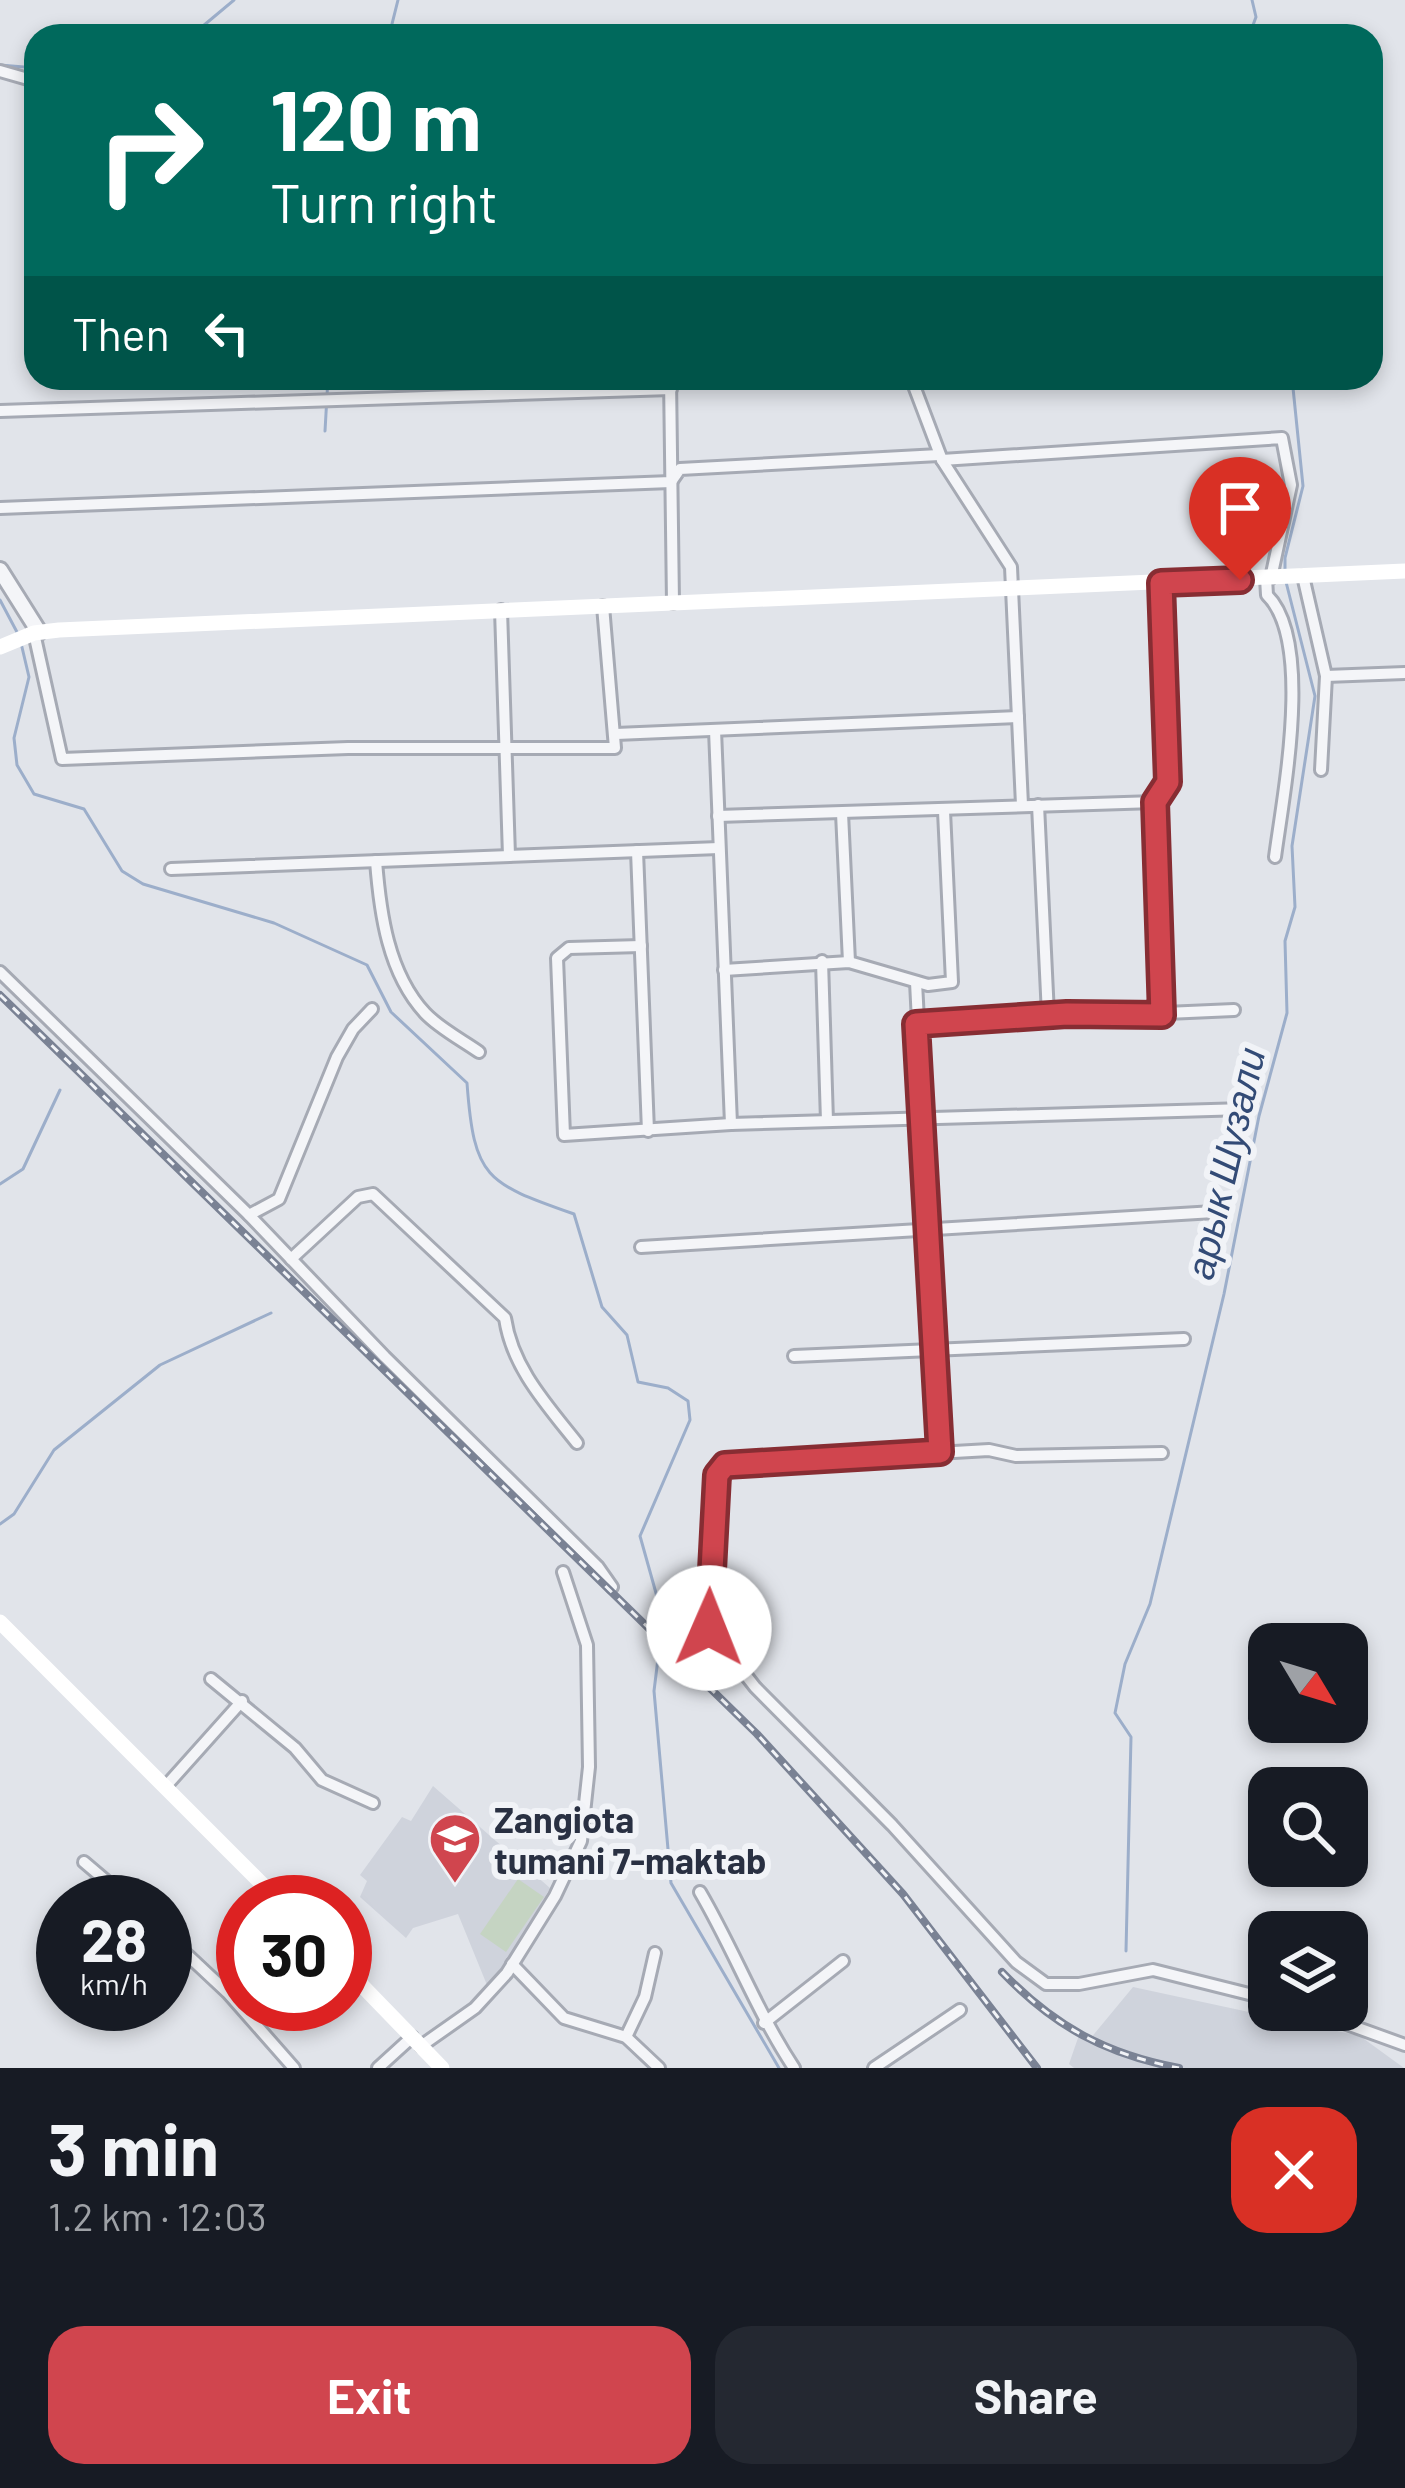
<!DOCTYPE html>
<html lang="en">
<head>
<meta charset="utf-8">
<style>
  :root { --surface:#171b24; --page:#242831; --text:#f1f3f6; --muted:#9ea1a6; --accent:#d0454e }
  body { margin:0; font-family:Barlow,sans-serif; background:var(--page); color:var(--text); height:100vh; display:flex; flex-direction:column; font-size:45px; white-space:nowrap }
  * { box-sizing:border-box; margin:0 }
  p { font-size:39px; color:var(--muted) }
  .icon { flex:none; width:66px; height:66px; fill:none; stroke:currentColor; stroke-width:2; stroke-linecap:round; stroke-linejoin:round }
  .map { position:relative; height:2068px; overflow:hidden }
  .panel { display:flex; flex-direction:column; background:var(--surface); flex:1 }
  .panel>* { flex:none }
  .top-card { position:absolute; left:24px; top:24px; width:1359px; height:366px; border-radius:36px; box-shadow:0 6px 18px #0003; background:#00695c; color:#fff; overflow:hidden }
  .needle { width:78px; rotate:128deg }
  .controls { position:absolute; left:1248px; top:1623px; display:grid; gap:24px }
  .controls a { display:grid; place-items:center; width:120px; height:120px; border-radius:24px; background:var(--surface); box-shadow:0 6px 18px #0003; font-size:60px }
  .speed { position:absolute; left:36px; top:1875px; display:flex; gap:24px; font-size:60px; font-weight:700; text-align:center }
  .speed>* { display:grid; place-content:center; width:156px; height:156px; border-radius:50%; background:var(--surface); box-shadow:0 6px 18px #0003; line-height:1 }
  .speed small { font-size:30px; font-weight:400 }
  .speed .limit { border:18px solid #d22; background:#fff; color:#111 }
  .pin { position:absolute; display:grid; place-items:center; width:102px; height:102px; color:#fff; margin:-123px -51px; border-radius:50% 50% 50% 0; rotate:-45deg; box-shadow:0 0 12px #0007 }
  .pin .icon { rotate:45deg }
  .me { position:absolute; width:132px; margin:-66px; rotate:1deg; stroke-linejoin:round; filter:drop-shadow(0 0 9px #0008) }
  .turn { display:flex; align-items:center; gap:42px; height:252px; padding:0 48px; font-size:54px }
  .turn .icon { width:156px; height:156px; stroke-width:2.5 }
  .turn b { display:block; font-size:84px; line-height:102px }
  .then { display:flex; align-items:center; height:114px; padding:0 48px; background:#0003; gap:24px; font-size:45px }
  .round { display:grid; place-items:center; flex:none; width:126px; height:126px; border-radius:36px; background:var(--page) }
  .headline { display:flex; align-items:center; justify-content:space-between; height:204px; padding:0 48px }
  h1 { font-size:72px; font-weight:700; line-height:90px }
  .primary-button { display:flex; gap:24px; margin-top:auto; padding:24px 48px }
  .primary-button a { flex:1; height:138px; border-radius:36px; background:var(--accent); color:#fff; font-size:48px; font-weight:700; line-height:138px; text-align:center }
  .primary-button a+a { background:var(--page); color:var(--text) }
  .map>svg:first-child { display:block }
  .built { fill:#cfd3dc }
  .green { fill:#c5d4c2 }
  .lines { fill:none; stroke-linecap:round; stroke-linejoin:round }
  .stream { stroke:#9caeca; stroke-width:3 }
  .minor-casing { stroke:#a6aab4; stroke-width:16 }
  .tertiary-casing { stroke:#a6aab4; stroke-width:20 }
  .minor { stroke:#f4f5f8; stroke-width:10 }
  .tertiary { stroke:#f4f5f8; stroke-width:14 }
  .secondary { stroke:#fff; stroke-width:15 }
  .rail-casing { stroke:#7a8294; stroke-width:8 }
  .rail { stroke:#f1f3f7; stroke-width:3; stroke-dasharray:9; stroke-linecap:butt }
  .route-casing { stroke:#872d33; stroke-width:30 }
  .route { stroke:#d0454e; stroke-width:21 }
  .labels { text-anchor:middle; dominant-baseline:central; stroke-width:12; stroke-linejoin:round; paint-order:stroke }
  .poi-label { font-size:36px; font-weight:bold; fill:#293042; stroke:#f1f3f7; text-anchor:start }
  .water-label { font-size:39px; font-style:italic; fill:#334b76; stroke:#f1f3f7 }
</style>
</head>
<body>
<div class="map">
<svg width="1405" height="2068" viewBox="0 0 1405 2068">
  <rect width="100%" height="100%" fill="#e1e4ea"/>
  <g class="built">
    <path d="M 433,1786 L 550,1888 L 511,1956 L 487,1985 L 458,1914 L 413,1928 L 406,1938 L 360,1897 L 367,1881 L 360,1875 L 402,1817 L 411,1821 Z"/>
    <path d="M 1133,1987 L 1360,2036 L 1404,2068 L 1074,2068 L 1069,2064 L 1079,2035 L 1090,2039 Z"/>
  </g>
  <path class="green" d="M 518,1879 L 544,1897 L 506,1952 L 480,1934 Z"/>
  <g class="lines">
    <g class="stream">
      <path d="M 191,36 L 234,0"/>
      <path d="M 389,36 L 398,0"/>
      <path d="M 1249,36 L 1256,17 L 1252,0"/>
      <path d="M 0,65 L 36,68"/>
      <path d="M 325,431 L 328,378"/>
      <path d="M 1285,572 L 1285,558 L 1303,486 L 1292,378"/>
      <path d="M 0,600 L 18,634"/>
      <path d="M 21,643 L 29,677 L 14,738 L 17,765 L 34,794 L 84,809 L 122,871 L 143,884 L 274,923 L 367,965 L 391,1012 L 467,1083 C 474,1179 486,1183 574,1214 L 602,1307 L 627,1335 L 638,1382 L 668,1388 L 688,1401 L 690,1420 L 640,1536 L 663,1618 L 654,1691 L 671,1883 L 779,2068"/>
      <path d="M 0,1184 L 23,1169 L 60,1090"/>
      <path d="M 0,1524 L 14,1514 L 54,1450 L 160,1365 L 271,1313"/>
      <path d="M 1126,1951 L 1131,1737 L 1115,1713 L 1125,1664 L 1150,1604 L 1224,1294 L 1259,1116 L 1287,1013 L 1285,941 L 1295,907 L 1292,846 L 1315,696 L 1286,582"/>
    </g>
    <g class="minor-casing">
      <g id="minor">
        <path d="M 0,71 L 35,81"/>
        <path d="M 670,378 L 673,603"/>
        <path d="M 911,378 L 942,460 L 1011,567 L 1022,805"/>
        <path d="M 0,411 L 671,389"/>
        <path d="M 942,460 L 1282,438 L 1291,485 L 1271,578"/>
        <path d="M 0,508 L 671,482 L 680,469 L 939,455"/>
        <path d="M 1303,576 L 1326,676 L 1321,770"/>
        <path d="M 1266,578 L 1267,595 C 1314,641 1283,796 1275,857"/>
        <path d="M 1161,583 L 1168,782 L 1155,802 L 1162,1015"/>
        <path d="M 501,610 L 509,856"/>
        <path d="M 34,633 L 62,759 L 348,748 L 615,748 L 603,606"/>
        <path d="M 1326,676 L 1405,673"/>
        <path d="M 715,730 L 731,1124"/>
        <path d="M 616,734 L 1018,717"/>
        <path d="M 1038,805 L 1048,1015"/>
        <path d="M 842,813 L 849,962"/>
        <path d="M 718,816 L 1155,802"/>
        <path d="M 637,851 L 648,1131"/>
        <path d="M 376,861 C 380,913 388,973 425,1013 C 439,1028 462,1040 479,1052"/>
        <path d="M 171,869 L 719,848"/>
        <path d="M 641,946 L 569,948 L 557,958 L 564,1135 L 731,1124 L 1245,1109"/>
        <path d="M 822,961 L 827,1121"/>
        <path d="M 724,970 L 849,962 L 928,985 L 952,982 L 944,811"/>
        <path d="M 0,972 L 249,1215 L 385,1357 L 598,1567 L 612,1587"/>
        <path d="M 916,982 L 940,1452"/>
        <path d="M 917,1024 L 1234,1010"/>
        <path d="M 249,1215 L 279,1199 L 337,1057 L 353,1029 L 372,1009"/>
        <path d="M 641,1247 L 1214,1212"/>
        <path d="M 291,1259 L 358,1197 L 373,1194 L 505,1318 C 512,1367 546,1404 577,1443"/>
        <path d="M 794,1356 L 1184,1339"/>
        <path d="M 1162,1453 L 1016,1456 L 989,1450 L 725,1465 L 717,1475 L 709,1628 L 755,1687 L 892,1825 L 1016,1962 L 1046,1984 L 1079,1984 L 1153,1970 L 1269,1999"/>
        <path d="M 211,1679 L 295,1748 L 322,1780 L 373,1803"/>
        <path d="M 166,1786 L 242,1701"/>
        <path d="M 84,1862 L 131,1902"/>
        <path d="M 700,1892 C 734,1950 757,2012 794,2068"/>
        <path d="M 165,1934 L 228,1993 L 294,2068"/>
        <path d="M 512,1964 L 564,2018 L 626,2037 L 659,2068"/>
        <path d="M 1308,2010 L 1405,2045"/>
        <path d="M 764,2023 L 843,1961"/>
        <path d="M 626,2037 L 645,1997 L 655,1953"/>
        <path d="M 421,2046 L 475,2008 L 507,1973 L 555,1896 L 581,1841 L 589,1767 L 587,1645 L 563,1572"/>
        <path d="M 378,2068 L 412,2037"/>
        <path d="M 874,2068 L 960,2010"/>
      </g>
    </g>
    <g class="tertiary-casing">
      <path id="tertiary" d="M 0,570 L 39,632"/>
    </g>
    <use href="#minor" class="minor"/>
    <use href="#tertiary" class="tertiary"/>
    <g class="secondary">
      <path d="M 0,647 L 34,633 L 59,630 L 1405,571"/>
      <path d="M 0,1622 L 280,1902"/>
      <path d="M 345,1968 L 442,2068"/>
    </g>
    <g class="rail-casing">
      <g id="rail">
        <path d="M 0,995 L 757,1734 L 903,1894 L 1037,2068"/>
        <path d="M 1002,1972 C 1054,2026 1105,2054 1179,2068"/>
      </g>
    </g>
    <use href="#rail" class="rail"/>
  </g>
  <g class="lines">
    <g class="route-casing">
      <path id="route" d="M 709,1628 L 717,1475 L 725,1465 L 940,1452 L 916,1024 L 1067,1014 L 1162,1015 L 1155,802 L 1168,782 L 1161,583 L 1240,580"/>
    </g>
    <use href="#route" class="route"/>
  </g>
  <defs>
    <g id="school-pin" transform="scale(2.7)"><path d="M0 17L-7.5 6A9.5 9.5 0 1 1 7.5 6Z" fill="#d0454e" stroke="#f1f3f7"/><path d="M0-5L7-2L0 1L-7-2ZM-4 1L0 2.5L4 1V4Q0 6-4 4Z" fill="#fff"/></g>
  </defs>
  <g fill-rule="evenodd">
    <use href="#school-pin" x="455" y="1839"/>
  </g>
  <g class="labels">
    <g class="poi-label">
      <text x="494" y="1818">Zangiota<tspan x="494" dy="41">tumani 7-maktab</tspan></text>
    </g>
    <g class="water-label">
      <text transform="translate(1224 1163) rotate(-77)">арык Шузали</text>
    </g>
  </g>
</svg>
<div class="controls">
<a><svg class="needle" viewBox="-14 -14 28 28"><path d="M0-13l5 13h-10z" fill="#e53935"/><path d="M0 13l5-13h-10z" fill="#9ea1a6"/></svg></a>
<a><svg class="icon" aria-label="search" viewBox="0 0 24 24"><circle cx="10" cy="10" r="6"/><path d="M15 15l6 6"/></svg></a>
<a><svg class="icon" aria-label="layers" viewBox="0 0 24 24"><path d="M12 4l9 5-9 5-9-5zM3 14l9 5 9-5"/></svg></a>
</div>
<div class="speed"><div>28<small>km/h</small></div><div class="limit">30</div></div>
<div class="pin" style="left:1240px;top:580px;background:#d93025"><svg class="icon" aria-label="arrive" viewBox="0 0 24 24"><path d="M6 21V4h12l-3 4 3 4H6"/></svg></div>
<svg class="me" style="left:709px;top:1628px" viewBox="-20 -20 40 40"><circle r="19" fill="#fff"/><path d="M0-13L10 11 0 6-10 11z" fill="#d0454e"/></svg>
<div class="top-card">
<div class="turn"><svg class="icon" aria-label="right" viewBox="0 0 24 24"><path d="M7 20v-9h11M14 6l5 5-5 5"/></svg><div><b>120 m</b>Turn right</div></div>
<div class="then">Then<svg class="icon" aria-label="left" viewBox="0 0 24 24"><path d="M17 20v-9H6M10 6l-5 5 5 5"/></svg></div>
</div>
</div>
<section class="panel">
<div class="headline"><div><h1>3 min</h1><p>1.2 km · 12:03</p></div><a class="round" style="background:#d93025;color:#fff"><svg class="icon" aria-label="close" viewBox="0 0 24 24"><path d="M6 6l12 12M18 6L6 18"/></svg></a></div>
<div class="primary-button"><a>Exit</a><a>Share</a></div>
</section>
</body>
</html>
